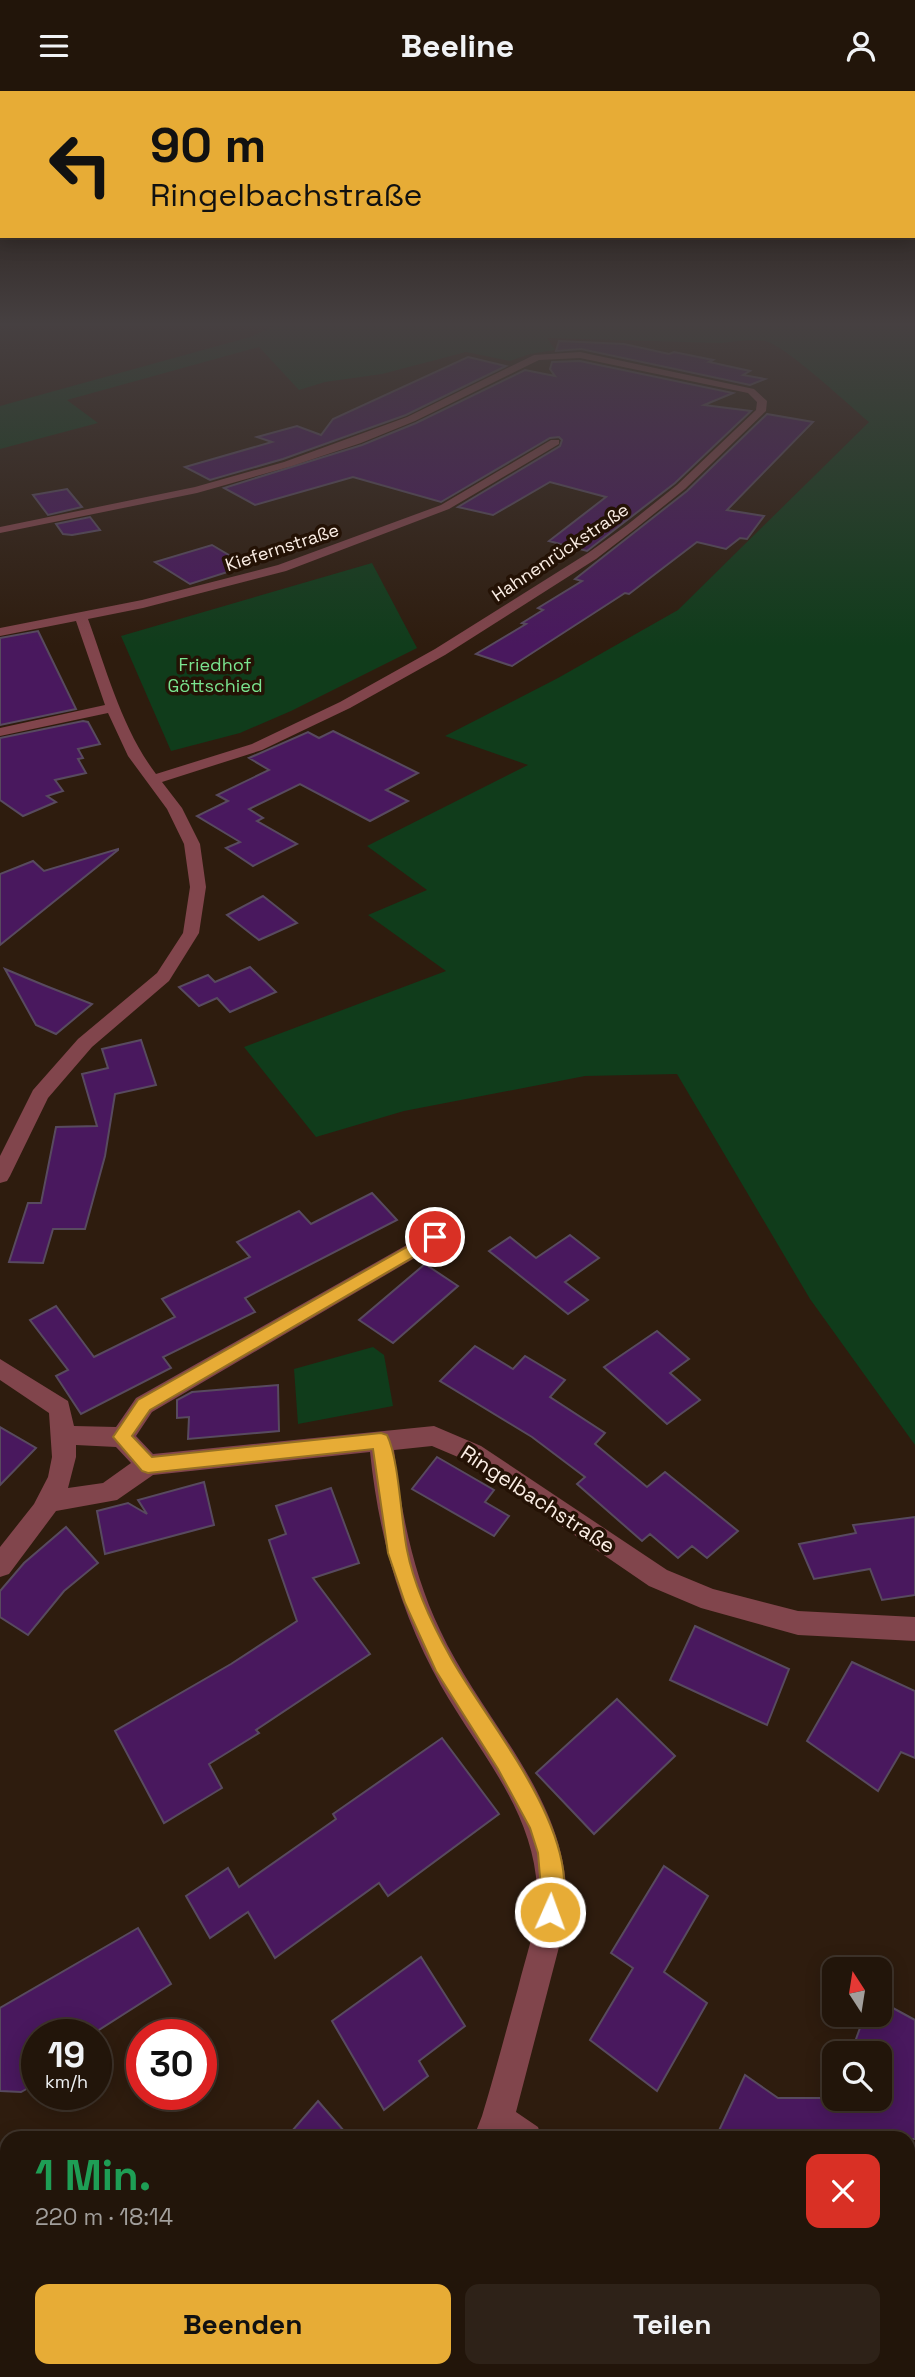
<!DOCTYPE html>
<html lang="de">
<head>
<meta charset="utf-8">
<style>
  :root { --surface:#22150a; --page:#2e2218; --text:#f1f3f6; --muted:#a29f9c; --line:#3f342b; --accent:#e7ac36 }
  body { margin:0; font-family:"Space Grotesk",sans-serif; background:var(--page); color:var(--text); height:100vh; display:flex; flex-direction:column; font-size:26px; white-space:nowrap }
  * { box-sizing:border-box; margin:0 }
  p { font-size:23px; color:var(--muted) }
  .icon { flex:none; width:38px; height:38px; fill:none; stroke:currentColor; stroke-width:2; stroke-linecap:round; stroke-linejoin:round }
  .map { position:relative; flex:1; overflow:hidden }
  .drawer { position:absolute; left:0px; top:2040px; width:915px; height:247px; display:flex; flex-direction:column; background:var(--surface); border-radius:21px 21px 0 0; box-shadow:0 4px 18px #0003,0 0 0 2px var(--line) }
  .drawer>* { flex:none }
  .hud { position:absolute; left:0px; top:0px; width:915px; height:147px; box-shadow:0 4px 18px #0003,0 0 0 2px var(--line); background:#e7ac36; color:#111; overflow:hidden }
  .needle { width:46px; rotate:348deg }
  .tools { position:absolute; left:822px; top:1866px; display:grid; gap:14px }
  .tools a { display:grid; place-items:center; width:70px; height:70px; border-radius:14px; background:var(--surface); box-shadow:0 4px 18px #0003,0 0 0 2px var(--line); font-size:35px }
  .speed { position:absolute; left:21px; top:1928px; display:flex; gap:14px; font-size:35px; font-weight:700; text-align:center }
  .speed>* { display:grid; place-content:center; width:91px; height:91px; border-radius:50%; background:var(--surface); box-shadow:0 4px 18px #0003,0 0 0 2px var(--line); line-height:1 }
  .speed small { font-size:18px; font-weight:400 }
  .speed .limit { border:10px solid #d22; background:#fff; color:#111 }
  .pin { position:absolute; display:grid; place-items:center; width:60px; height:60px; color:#fff; margin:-30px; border:4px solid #fff; border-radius:50%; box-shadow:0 2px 7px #0007 }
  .me { position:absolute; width:77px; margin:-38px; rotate:2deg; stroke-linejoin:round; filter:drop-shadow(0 0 5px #0008) }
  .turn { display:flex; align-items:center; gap:24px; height:147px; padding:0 35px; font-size:32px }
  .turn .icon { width:91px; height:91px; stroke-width:2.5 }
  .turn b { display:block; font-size:49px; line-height:60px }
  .round { display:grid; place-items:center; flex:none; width:74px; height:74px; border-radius:14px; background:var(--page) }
  .overview { display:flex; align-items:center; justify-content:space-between; height:119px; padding:0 35px }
  h1 { font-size:42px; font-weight:800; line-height:52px; color:#1e9e55 }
  .primary-button { display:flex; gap:14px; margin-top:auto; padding:14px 35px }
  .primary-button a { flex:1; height:80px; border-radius:14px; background:var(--accent); color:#111; font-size:28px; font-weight:800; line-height:80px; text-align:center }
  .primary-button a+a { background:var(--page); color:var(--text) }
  header { display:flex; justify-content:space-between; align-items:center; height:91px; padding:0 35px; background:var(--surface); font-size:32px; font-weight:800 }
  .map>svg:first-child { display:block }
  .green { fill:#103c1b }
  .building { fill:#49185e; stroke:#584a5f; stroke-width:2 }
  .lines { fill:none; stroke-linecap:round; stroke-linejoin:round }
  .street { fill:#81454c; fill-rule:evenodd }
  .route { fill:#e7ac36; stroke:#967023; stroke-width:2 }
  .labels { text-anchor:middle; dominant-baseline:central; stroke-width:7; stroke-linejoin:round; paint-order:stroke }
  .far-street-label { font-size:18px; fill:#fbeee5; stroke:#241205 }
  .far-park-label { font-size:18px; fill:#7ae48f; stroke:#241205 }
  .street-label { font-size:21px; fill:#fbeee5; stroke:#241205 }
</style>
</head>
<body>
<header><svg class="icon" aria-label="menu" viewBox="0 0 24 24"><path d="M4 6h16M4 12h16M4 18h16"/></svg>Beeline<svg class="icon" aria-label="person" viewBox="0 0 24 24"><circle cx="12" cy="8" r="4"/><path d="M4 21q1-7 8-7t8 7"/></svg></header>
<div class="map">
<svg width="915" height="2286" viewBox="0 0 915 2286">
  <rect width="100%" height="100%" fill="#2e1c0e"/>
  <g class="green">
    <path d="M 274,235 L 915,235 L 915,1354 L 810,1208 L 677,983 L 585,985 L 404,1020 L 316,1046 L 244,956 L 446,880 L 368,824 L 427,799 L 367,755 L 528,674 L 445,645 L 558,587 L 678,519 L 869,331 C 850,315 785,254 765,250 C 750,248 736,250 721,252 L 547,247 L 555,259 L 530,263 L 510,270 L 466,261 L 382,283 L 325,291 L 299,299 L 259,256 L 67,309 L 98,332 L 0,358 L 0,315 L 250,246 Z"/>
    <path d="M 372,472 L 417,557 L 291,620 L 240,642 L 171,660 L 121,545 Z"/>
    <path d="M 373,1256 L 384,1264 L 393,1315 L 298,1333 L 294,1278 Z"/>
  </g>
  <g class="building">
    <path d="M 559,250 L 624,253 L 669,263 L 674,261 L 713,269 L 709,271 L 750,280 L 743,284 L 765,288 L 750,294 L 581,258 L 556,260 Z"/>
    <path d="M 468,266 L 506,275 L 406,324 L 283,368 L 210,389 L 185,376 L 272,351 L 257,346 L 297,335 L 321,344 L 333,328 Z"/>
    <path d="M 580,270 L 733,302 L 704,314 L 751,320 L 675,392 L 587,460 L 549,450 L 606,406 L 550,391 L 493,424 L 458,416 L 560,355 L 562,349 L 559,346 L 550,347 L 441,411 L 353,386 L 255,414 L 224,397 L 362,354 L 416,332 L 525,279 L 555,285 L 550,278 L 552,271 Z"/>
    <path d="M 767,323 L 813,331 L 727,419 L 764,425 L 747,448 L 740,447 L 726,458 L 697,451 L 629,503 L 625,502 L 512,575 L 476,563 L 526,533 L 522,532 L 543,519 L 538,517 L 582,490 L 575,488 L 687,400 Z"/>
    <path d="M 67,398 L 82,416 L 48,424 L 33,404 Z"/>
    <path d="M 90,426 L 100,439 L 72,444 L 63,443 L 56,433 Z"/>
    <path d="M 212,454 L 244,473 L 234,476 L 237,478 L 190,493 L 155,471 Z"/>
    <path d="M 38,540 L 76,618 L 0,634 L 0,547 Z"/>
    <path d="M 83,630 L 88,631 L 100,653 L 78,658 L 83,667 L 78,668 L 86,682 L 55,689 L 63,700 L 47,705 L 56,711 L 23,725 L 0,709 L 0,647 Z"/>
    <path d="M 333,640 L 418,682 L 386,699 L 408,710 L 370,730 L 300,693 L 249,718 L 263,727 L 257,730 L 297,753 L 253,775 L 226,757 L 240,751 L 197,725 L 228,710 L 217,704 L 269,679 L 249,667 L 308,641 L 319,647 Z"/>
    <path d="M 118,758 L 118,759 L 0,854 L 0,783 L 33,770 L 44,780 Z"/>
    <path d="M 263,805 L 297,832 L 259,849 L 227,824 Z"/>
    <path d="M 250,876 L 276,901 L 230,921 L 217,907 L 199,915 L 179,896 L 208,884 L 215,891 Z"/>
    <path d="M 5,878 L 46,895 L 92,913 L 56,943 L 36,934 Z"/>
    <path d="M 141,949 L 156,994 L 115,1003 L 105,1065 L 85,1138 L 53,1138 L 43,1172 L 9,1171 L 28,1112 L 41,1112 L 56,1036 L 97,1035 L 82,983 L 108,977 L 102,958 Z"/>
    <path d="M 372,1102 L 397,1129 L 245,1207 L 255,1221 L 163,1266 L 171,1277 L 81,1323 L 56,1285 L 68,1279 L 30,1229 L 56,1215 L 94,1266 L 175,1226 L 162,1208 L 250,1166 L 237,1151 L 299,1120 L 311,1133 Z"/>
    <path d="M 570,1144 L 599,1167 L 565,1191 L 588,1209 L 568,1223 L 489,1160 L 510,1146 L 536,1167 Z"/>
    <path d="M 425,1173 L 458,1195 L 393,1252 L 359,1229 Z"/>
    <path d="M 657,1240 L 689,1268 L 670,1282 L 700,1309 L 667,1333 L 604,1276 Z"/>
    <path d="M 475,1255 L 513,1278 L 525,1265 L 565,1289 L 550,1306 L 605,1342 L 595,1353 L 647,1396 L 665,1381 L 738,1440 L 707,1467 L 692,1455 L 678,1467 L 650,1443 L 642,1450 L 577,1393 L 585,1386 L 532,1346 L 440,1290 Z"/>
    <path d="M 278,1294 L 279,1340 L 188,1348 L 189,1326 L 177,1327 L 177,1309 L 192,1301 Z"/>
    <path d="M 0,1336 L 36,1357 L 0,1394 Z"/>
    <path d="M 437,1366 L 494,1399 L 485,1411 L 509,1425 L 494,1445 L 412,1398 Z"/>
    <path d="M 204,1391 L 214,1434 L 105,1463 L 97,1420 L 128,1412 L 147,1423 L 138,1409 Z"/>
    <path d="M 331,1397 L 359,1472 L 313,1487 L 370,1563 L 256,1639 L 259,1642 L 209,1673 L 222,1697 L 164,1732 L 115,1640 L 231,1573 L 297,1530 L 269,1449 L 286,1443 L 276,1415 Z"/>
    <path d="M 915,1426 L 915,1504 L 882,1509 L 870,1478 L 814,1488 L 799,1453 L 856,1442 L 853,1434 Z"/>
    <path d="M 66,1436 L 98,1472 L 64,1500 L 28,1544 L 0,1526 L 0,1500 L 24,1472 Z"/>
    <path d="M 695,1535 L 789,1578 L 767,1634 L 670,1589 Z"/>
    <path d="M 852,1571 L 915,1600 L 915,1667 L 901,1661 L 878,1700 L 807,1650 Z"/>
    <path d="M 617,1608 L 675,1665 L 594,1743 L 536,1682 Z"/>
    <path d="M 442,1647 L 499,1723 L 388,1805 L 379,1792 L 275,1867 L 248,1821 L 210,1847 L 186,1805 L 228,1777 L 239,1796 L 336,1728 L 333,1723 Z"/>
    <path d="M 664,1775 L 708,1805 L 664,1881 L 707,1912 L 657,2000 L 590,1949 L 633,1877 L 611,1862 Z"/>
    <path d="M 138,1837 L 171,1893 L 91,1944 L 37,1944 L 37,1992 L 21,2001 L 0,2000 L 0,1917 Z"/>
    <path d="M 421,1866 L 465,1935 L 419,1970 L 428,1985 L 384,2019 L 332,1930 Z"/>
    <path d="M 880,1910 L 915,1929 L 915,2048 L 715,2048 L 745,1984 L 778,2007 L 880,2007 L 880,1962 L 851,1962 L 865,1923 L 880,1923 Z"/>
    <path d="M 318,2010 L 351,2048 L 285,2048 Z"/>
  </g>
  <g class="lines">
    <g class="street">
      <path d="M 580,261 L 754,298 L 767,310 L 766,320 L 685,398 L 635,438 L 596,468 L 445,564 L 350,617 L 262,659 L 162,691 L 182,717 L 200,753 L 206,796 L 199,842 L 169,890 L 92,956 L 48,1007 L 10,1085 L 7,1090 L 0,1092 L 0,1065 L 33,999 L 78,948 L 157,882 L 183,842 L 190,796 L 184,753 L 167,718 L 128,665 L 108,622 L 0,645 L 0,637 L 105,614 L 76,530 L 0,545 L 0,537 L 142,509 L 278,474 L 441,414 L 551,349 L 559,349 L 559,353 L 449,418 L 286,480 L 143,517 L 88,528 C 107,580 122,638 156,683 L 252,653 L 340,611 L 435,558 L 588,462 L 627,434 L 677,394 L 756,319 L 757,311 L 748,302 L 580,267 L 539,269 L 415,330 L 361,352 L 292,375 L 197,402 L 0,442 L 0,436 L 195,396 L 284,371 L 407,326 L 534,264 Z"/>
      <path d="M 435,1138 L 442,1141 L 446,1146 L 442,1151 L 152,1321 L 136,1345 L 153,1363 L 434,1335 L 481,1355 L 667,1479 L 713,1498 L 798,1520 L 915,1526 L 915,1550 L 798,1544 L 701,1517 L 649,1495 L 465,1369 L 432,1355 L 394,1359 C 401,1421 413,1483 440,1539 C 485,1636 580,1717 565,1833 L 516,2021 L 538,2036 L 542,2048 L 473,2048 L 482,2025 C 495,1982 506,1940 518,1897 C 526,1864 539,1832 537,1798 C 533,1713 470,1652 433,1580 C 397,1511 378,1438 370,1361 L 153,1384 L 117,1409 L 56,1420 L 9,1483 L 0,1486 L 0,1456 L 34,1413 L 48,1386 L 52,1366 L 49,1322 L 0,1289 L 0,1268 L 68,1310 L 74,1335 L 116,1336 L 136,1307 ZM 76,1354 L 116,1356 L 131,1372 L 103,1392 L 68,1397 L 76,1366 Z"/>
      <path d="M 309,2280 L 347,2280 L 345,2286 L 307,2286 Z"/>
      <path d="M 834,2280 L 876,2280 L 878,2286 L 836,2286 Z"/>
    </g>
  </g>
  <linearGradient id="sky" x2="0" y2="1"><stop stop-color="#190f08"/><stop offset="0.42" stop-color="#464041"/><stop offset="1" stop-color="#464041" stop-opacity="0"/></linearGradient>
  <rect width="915" height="555" fill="url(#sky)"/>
  <path class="route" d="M 435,1140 L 441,1142 L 443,1146 L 441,1150 L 150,1319 L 132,1345 L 152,1366 L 381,1342 L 387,1344 C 399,1368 401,1430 407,1459 C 414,1495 433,1535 451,1567 C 487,1632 591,1750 558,1829 L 550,1832 L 542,1829 L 539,1821 L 541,1798 L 538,1762 L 530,1737 L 498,1678 L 436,1580 L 405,1512 L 388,1462 L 373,1358 L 148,1382 L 142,1380 L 113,1346 L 138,1309 Z"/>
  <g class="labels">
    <g class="far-street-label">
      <text transform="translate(282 456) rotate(-18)">Kiefernstraße</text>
      <text transform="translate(560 461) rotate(-34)">Hahnenrückstraße</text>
    </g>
    <g class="far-park-label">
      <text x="215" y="573">Friedhof<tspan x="215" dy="21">Göttschied</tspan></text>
    </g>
    <g class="street-label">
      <text transform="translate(538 1408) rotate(33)">Ringelbachstraße</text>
    </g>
  </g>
</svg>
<div class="tools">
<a><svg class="needle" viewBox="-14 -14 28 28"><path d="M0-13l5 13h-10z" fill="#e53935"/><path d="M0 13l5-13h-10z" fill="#a29f9c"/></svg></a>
<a><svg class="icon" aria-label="search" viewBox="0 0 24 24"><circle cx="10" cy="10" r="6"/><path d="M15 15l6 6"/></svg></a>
</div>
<div class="speed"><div>19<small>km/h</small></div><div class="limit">30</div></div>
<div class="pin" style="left:435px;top:1146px;background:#d93025"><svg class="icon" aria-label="arrive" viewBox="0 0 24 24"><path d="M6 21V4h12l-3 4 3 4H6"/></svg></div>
<svg class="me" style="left:550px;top:1821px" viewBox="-20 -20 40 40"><circle r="17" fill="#e7ac36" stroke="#fff" stroke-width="3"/><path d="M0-11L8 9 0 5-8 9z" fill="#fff"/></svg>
<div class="hud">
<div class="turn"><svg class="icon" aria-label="left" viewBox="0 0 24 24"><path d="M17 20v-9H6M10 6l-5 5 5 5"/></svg><div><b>90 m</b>Ringelbachstraße</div></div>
</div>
<section class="drawer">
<div class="overview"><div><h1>1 Min.</h1><p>220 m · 18:14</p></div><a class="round" style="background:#d93025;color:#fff"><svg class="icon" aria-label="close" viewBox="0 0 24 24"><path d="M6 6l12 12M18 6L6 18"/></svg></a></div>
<div class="primary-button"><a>Beenden</a><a>Teilen</a></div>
</section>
</div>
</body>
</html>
